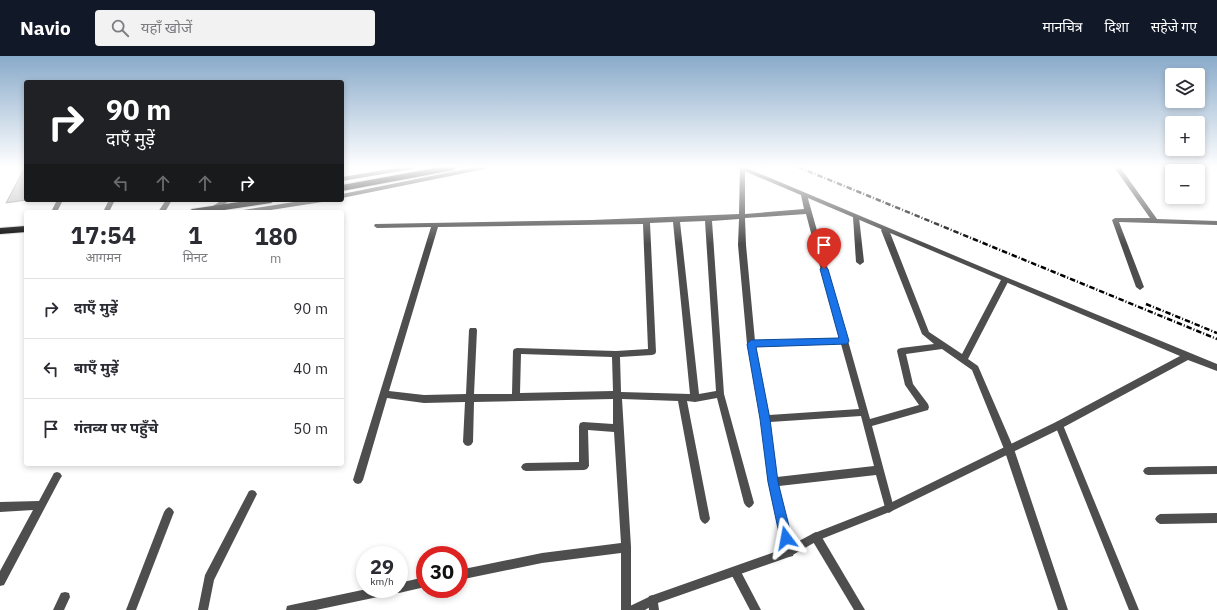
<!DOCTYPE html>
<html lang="hi">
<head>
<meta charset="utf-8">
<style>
  :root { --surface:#fff; --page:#f2f2f3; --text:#2b2b33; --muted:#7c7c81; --line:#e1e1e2; --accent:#111827 }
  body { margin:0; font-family:"IBM Plex Sans","Noto Sans Devanagari",sans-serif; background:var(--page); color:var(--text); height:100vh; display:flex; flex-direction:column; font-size:15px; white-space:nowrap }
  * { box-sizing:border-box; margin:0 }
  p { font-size:13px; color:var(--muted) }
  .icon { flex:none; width:22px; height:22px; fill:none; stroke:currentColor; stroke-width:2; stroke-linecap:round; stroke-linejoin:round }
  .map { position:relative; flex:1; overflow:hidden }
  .side { position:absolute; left:24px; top:154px; width:320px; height:256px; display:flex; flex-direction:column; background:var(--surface); border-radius:4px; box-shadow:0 2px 6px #0003 }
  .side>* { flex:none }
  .guide { position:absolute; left:24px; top:24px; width:320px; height:122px; border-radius:4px; box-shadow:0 2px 6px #0003; background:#202124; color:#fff; overflow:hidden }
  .buttons { position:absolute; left:1165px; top:12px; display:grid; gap:8px }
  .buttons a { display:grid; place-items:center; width:40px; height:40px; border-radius:4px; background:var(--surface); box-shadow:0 2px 6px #0003; font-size:20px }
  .speed { position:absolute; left:356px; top:490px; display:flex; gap:8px; font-size:20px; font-weight:700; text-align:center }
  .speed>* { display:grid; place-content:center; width:52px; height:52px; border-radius:50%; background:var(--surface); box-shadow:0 2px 6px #0003; line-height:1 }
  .speed small { font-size:10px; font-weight:400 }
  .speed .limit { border:6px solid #d22; background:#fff; color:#111 }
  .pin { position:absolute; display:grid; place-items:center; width:34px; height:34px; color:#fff; margin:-41px -17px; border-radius:50% 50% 50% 0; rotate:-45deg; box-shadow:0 0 4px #0007 }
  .pin .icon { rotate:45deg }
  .me { position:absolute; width:44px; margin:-22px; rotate:347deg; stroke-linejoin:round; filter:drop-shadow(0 0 3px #0008) }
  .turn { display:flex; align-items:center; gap:14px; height:84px; padding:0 16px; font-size:18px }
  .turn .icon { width:52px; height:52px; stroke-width:2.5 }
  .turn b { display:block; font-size:28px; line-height:34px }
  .lanes { display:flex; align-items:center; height:38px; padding:0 16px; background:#0003; justify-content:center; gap:20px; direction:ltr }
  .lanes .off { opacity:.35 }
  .eta { display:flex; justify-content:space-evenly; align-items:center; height:68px; text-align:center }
  .eta b { font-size:24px; font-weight:700; line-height:28px }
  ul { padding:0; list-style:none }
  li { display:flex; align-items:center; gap:12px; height:60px; padding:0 16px; border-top:1px solid var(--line) }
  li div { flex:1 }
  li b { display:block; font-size:15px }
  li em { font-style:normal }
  header { display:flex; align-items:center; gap:24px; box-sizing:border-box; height:56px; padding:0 20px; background:var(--accent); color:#fff }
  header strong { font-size:19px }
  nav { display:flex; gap:22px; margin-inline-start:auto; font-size:14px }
  .search { width:280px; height:36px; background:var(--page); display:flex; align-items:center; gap:10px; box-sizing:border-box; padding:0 14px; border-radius:4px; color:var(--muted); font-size:15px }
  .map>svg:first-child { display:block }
  .building { fill:#bebebe; stroke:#929292 }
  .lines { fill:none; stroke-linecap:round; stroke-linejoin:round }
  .primary-casing { stroke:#dbdbdb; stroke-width:2 }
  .minor { fill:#4e4e4e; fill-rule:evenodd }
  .tertiary { fill:#4e4e4e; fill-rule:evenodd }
  .primary { fill:#000; fill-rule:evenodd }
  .rail { stroke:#000; stroke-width:2.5; stroke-dasharray:5.5 2 1 2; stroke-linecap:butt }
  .route { fill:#1a73e8; stroke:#114b97 }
</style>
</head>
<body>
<header>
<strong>Navio</strong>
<div class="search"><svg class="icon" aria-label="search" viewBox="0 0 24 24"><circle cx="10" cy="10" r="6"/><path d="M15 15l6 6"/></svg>यहाँ खोजें</div>
<nav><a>मानचित्र</a><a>दिशा</a><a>सहेजे गए</a></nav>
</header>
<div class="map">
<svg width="1217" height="554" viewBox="0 0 1217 554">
  <rect width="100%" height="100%" fill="#fff"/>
  <path class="building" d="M 25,111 L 26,144 L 6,147 Z"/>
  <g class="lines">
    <g class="primary-casing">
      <g id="primary">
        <path d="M 441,111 L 458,111 L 454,114 L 342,135 L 342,129 Z"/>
        <path d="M 252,144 L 275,144 L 271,147 L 211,156 L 188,156 L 192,153 Z"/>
        <path d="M 26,170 L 26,176 L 0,178 L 0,172 Z"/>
      </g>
    </g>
    <g class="minor">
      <path d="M 740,111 L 744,111 L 745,112 L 745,158 L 804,153 L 801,139 L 804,137 L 807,139 L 870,363 L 919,349 L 905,329 L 897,295 L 898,293 L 901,292 L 934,288 L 922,278 L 881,174 L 883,172 L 887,172 L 889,174 L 929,276 L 962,298 L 1002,222 L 1008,222 L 1009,224 L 968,303 L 978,310 L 1014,393 L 1068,554 L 1058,554 L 1004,393 L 972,314 L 942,293 L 906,298 L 913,328 L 928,348 L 929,351 L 928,354 L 872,370 L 894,452 L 892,455 L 889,457 L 886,455 L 876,419 L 779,430 L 794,496 L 793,500 L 789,501 L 785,500 L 768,426 L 761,363 L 747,288 L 738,189 L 739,163 L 712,165 L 724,338 L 754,447 L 752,450 L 749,452 L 746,450 L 744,447 L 717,342 L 695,346 L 687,345 L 710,463 L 708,466 L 705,468 L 702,466 L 700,463 L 678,345 L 622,343 L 631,491 L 631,554 L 621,554 L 621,497 L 542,507 L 459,524 L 459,514 L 542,497 L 621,487 L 614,376 L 588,374 L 589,410 L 587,413 L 584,414 L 526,415 L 523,414 L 521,411 L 523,408 L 526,407 L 579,406 L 579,370 L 580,367 L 583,366 L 613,368 L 613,343 L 474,346 L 473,386 L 471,389 L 468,390 L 465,389 L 463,386 L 465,346 L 424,347 L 387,342 L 363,424 L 361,427 L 358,428 L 355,427 L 353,424 L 431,171 L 377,172 L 374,170 L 375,168 L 592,164 L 739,158 ZM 806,158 L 839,282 L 755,285 L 746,189 L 745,162 ZM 705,165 L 716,335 L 699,338 L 680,166 ZM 673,166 L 690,338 L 621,336 L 620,301 L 652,299 L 655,298 L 656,296 L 650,167 ZM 643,168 L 648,293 L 616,295 L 517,292 L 514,293 L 513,295 L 512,338 L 474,338 L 477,274 L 476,272 L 470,272 L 469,274 L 466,338 L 424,339 L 389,335 L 438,171 ZM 841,288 L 859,353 L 769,359 L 756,291 ZM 521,298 L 612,301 L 613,335 L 520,337 ZM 861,360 L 874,410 L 777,421 L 770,366 Z"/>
      <path d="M 1114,111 L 1120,111 L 1157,163 L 1217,165 L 1217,169 L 1119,166 L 1144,231 L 1140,234 L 1136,231 L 1112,164 L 1115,162 L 1150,162 Z"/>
      <path d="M 57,144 L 63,144 L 57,156 L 51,156 Z"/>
      <path d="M 109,144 L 115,144 L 109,156 L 103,156 Z"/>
      <path d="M 166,144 L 172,144 L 165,156 L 158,156 Z"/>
      <path d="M 854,159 L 856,159 L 859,161 L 864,206 L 860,209 L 856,206 L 853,161 Z"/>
      <path d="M 1059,365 L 1062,366 L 1063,369 L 1139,554 L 1129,554 L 1055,369 L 1056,366 Z"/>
      <path d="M 1217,410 L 1217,418 L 1148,419 L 1145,418 L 1143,415 L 1145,412 L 1148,411 Z"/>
      <path d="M 57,416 L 60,417 L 62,420 L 60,423 L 4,529 L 0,530 L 0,515 L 33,454 L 0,456 L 0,446 L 39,445 L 54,417 Z"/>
      <path d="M 252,434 L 255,435 L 257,438 L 214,524 L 208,554 L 198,554 L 205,519 L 249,435 Z"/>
      <path d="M 169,451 L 172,453 L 174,456 L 136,554 L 126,554 L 164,456 L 166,453 Z"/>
      <path d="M 1217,457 L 1217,467 L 1160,468 L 1157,466 L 1155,463 L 1157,460 L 1160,458 Z"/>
      <path d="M 816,476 L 820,478 L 865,554 L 854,554 L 812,484 L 811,481 L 812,478 Z"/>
      <path d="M 735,511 L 739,512 L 761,554 L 750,554 L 730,516 L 731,512 Z"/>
      <path d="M 425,521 L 425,531 L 399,537 L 396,536 L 392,538 L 316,554 L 286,554 L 287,550 L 291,549 L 367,533 L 399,533 L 399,527 Z"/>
      <path d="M 65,536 L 69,537 L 70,541 L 64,554 L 53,554 L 61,537 Z"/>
      <path d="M 653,539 L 657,540 L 659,554 L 649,554 L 648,544 L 649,540 Z"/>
    </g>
    <g class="tertiary">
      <path d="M 402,111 L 416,111 L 413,113 L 342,125 L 342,121 Z"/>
      <path d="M 476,111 L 488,111 L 485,113 L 342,142 L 342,138 Z"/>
      <path d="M 736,111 L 744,111 L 1008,222 L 1217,308 L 1217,315 L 1188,304 L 1062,372 L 892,455 L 819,484 L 789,501 L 655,548 L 645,554 L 629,554 L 630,550 L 653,539 L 786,492 L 812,478 L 886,449 L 1056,366 L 1180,300 L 737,112 Z"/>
      <path d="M 222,144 L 230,144 L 219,153 L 227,154 L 228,156 L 210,156 L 209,154 L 210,152 Z"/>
      <path d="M 307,144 L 325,144 L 322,146 L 258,156 L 240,156 L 243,154 Z"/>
    </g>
    <use href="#primary" class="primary"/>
    <g class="rail">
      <path d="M 798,111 L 1217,283"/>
      <path d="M 1146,248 L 1217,277"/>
    </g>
  </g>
  <linearGradient id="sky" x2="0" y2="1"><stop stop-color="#89aaca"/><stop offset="0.59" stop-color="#fff"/><stop offset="1" stop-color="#fff" stop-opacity="0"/></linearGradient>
  <rect width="1217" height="188" fill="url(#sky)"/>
  <path class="route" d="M 824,210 L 828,213 L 849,285 L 847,288 L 756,291 L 770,363 L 778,426 L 792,482 L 790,486 L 786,488 L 782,486 L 780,482 L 768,426 L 760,363 L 747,288 L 751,284 L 839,282 L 820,213 Z"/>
</svg>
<div class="buttons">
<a><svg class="icon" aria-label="layers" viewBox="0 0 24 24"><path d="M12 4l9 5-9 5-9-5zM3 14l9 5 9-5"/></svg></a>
<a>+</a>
<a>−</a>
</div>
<div class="speed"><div>29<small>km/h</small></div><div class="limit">30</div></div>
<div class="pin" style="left:824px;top:213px;background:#d93025"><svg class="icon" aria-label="arrive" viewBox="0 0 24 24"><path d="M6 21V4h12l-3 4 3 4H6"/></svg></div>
<svg class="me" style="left:786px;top:482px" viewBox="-20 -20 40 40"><path d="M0-17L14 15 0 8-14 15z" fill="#1a73e8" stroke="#fff" stroke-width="4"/></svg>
<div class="guide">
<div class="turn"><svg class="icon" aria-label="right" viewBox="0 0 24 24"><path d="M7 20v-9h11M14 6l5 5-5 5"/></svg><div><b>90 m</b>दाएँ मुड़ें</div></div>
<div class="lanes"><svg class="icon off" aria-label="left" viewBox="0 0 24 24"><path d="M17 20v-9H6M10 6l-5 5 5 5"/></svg><svg class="icon off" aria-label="ahead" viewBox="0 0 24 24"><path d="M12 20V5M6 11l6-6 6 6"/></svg><svg class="icon off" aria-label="ahead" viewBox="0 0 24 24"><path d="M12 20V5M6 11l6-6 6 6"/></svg><svg class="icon" aria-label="right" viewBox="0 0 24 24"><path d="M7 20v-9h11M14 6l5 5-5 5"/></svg></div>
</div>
<section class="side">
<div class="eta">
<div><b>17:54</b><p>आगमन</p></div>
<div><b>1</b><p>मिनट</p></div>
<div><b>180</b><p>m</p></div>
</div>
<ul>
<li><svg class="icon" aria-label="right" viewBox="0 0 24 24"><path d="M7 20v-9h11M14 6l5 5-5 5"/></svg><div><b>दाएँ मुड़ें</b></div><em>90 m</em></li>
<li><svg class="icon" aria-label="left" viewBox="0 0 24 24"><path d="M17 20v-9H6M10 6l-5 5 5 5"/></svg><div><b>बाएँ मुड़ें</b></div><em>40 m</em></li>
<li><svg class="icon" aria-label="arrive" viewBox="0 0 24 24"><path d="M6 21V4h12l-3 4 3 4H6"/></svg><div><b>गंतव्य पर पहुँचे</b></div><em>50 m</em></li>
</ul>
</section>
</div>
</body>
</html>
